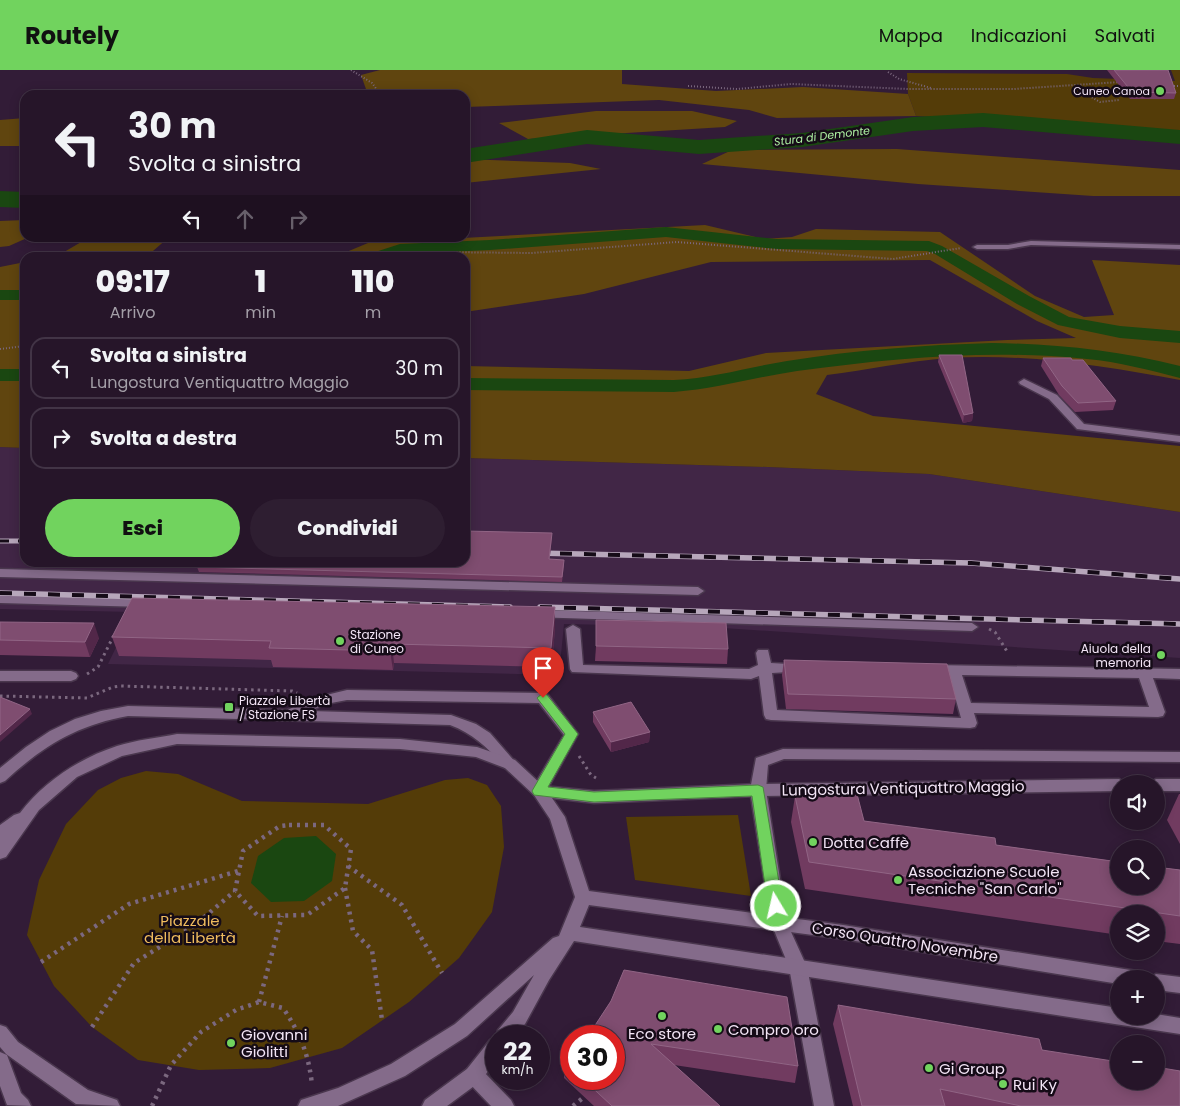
<!DOCTYPE html>
<html lang="it">
<head>
<meta charset="utf-8">
<style>
  :root { --surface:#261529; --page:#2e1e31; --text:#f1f3f6; --muted:#a49fa8; --line:#423446; --accent:#71d35e }
  body { margin:0; font-family:Poppins,sans-serif; background:var(--page); color:var(--text); height:100vh; display:flex; flex-direction:column; font-size:19px; white-space:nowrap }
  * { box-sizing:border-box; margin:0 }
  p { font-size:16px; color:var(--muted) }
  .icon { flex:none; width:28px; height:28px; fill:none; stroke:currentColor; stroke-width:2; stroke-linecap:round; stroke-linejoin:round }
  .map { position:relative; flex:1; overflow:hidden }
  .panel { position:absolute; left:20px; top:182px; width:450px; height:315px; display:flex; flex-direction:column; background:var(--surface); border-radius:15px; box-shadow:0 2px 12px #0003,0 0 0 1px var(--line) }
  .panel>* { flex:none }
  .guide { position:absolute; left:20px; top:20px; width:450px; height:152px; border-radius:15px; box-shadow:0 2px 12px #0003,0 0 0 1px var(--line); background:#261529; color:var(--text); overflow:hidden }
  .buttons { position:absolute; left:1110px; top:705px; display:grid; gap:10px }
  .buttons a { display:grid; place-items:center; width:55px; height:55px; border-radius:50%; background:var(--surface); box-shadow:0 2px 12px #0003,0 0 0 1px var(--line); font-size:25px }
  .speed { position:absolute; left:485px; top:955px; display:flex; gap:10px; font-size:25px; font-weight:700; text-align:center }
  .speed>* { display:grid; place-content:center; width:65px; height:65px; border-radius:50%; background:var(--surface); box-shadow:0 2px 12px #0003,0 0 0 1px var(--line); line-height:1 }
  .speed small { font-size:12px; font-weight:400 }
  .speed .limit { border:8px solid #d22; background:#fff; color:#111 }
  .pin { position:absolute; display:grid; place-items:center; width:42px; height:42px; color:#fff; margin:-51px -21px; border-radius:50% 50% 50% 0; rotate:-45deg; box-shadow:0 0 5px #0007 }
  .pin .icon { rotate:45deg }
  .me { position:absolute; width:55px; margin:-28px; rotate:351deg; stroke-linejoin:round; filter:drop-shadow(0 0 4px #0008) }
  .turn { display:flex; align-items:center; gap:18px; height:105px; padding:0 25px; font-size:22px }
  .turn .icon { width:65px; height:65px; stroke-width:2.5 }
  .turn b { display:block; font-size:35px; line-height:42px }
  .lanes { display:flex; align-items:center; height:48px; padding:0 25px; background:#0003; justify-content:center; gap:25px; direction:ltr }
  .lanes .off { opacity:.35 }
  .eta { display:flex; justify-content:space-evenly; align-items:center; height:85px; text-align:center }
  .eta b { font-size:30px; font-weight:800; line-height:35px }
  .button { display:flex; gap:10px; margin-top:auto; padding:10px 25px }
  .button a { flex:1; height:58px; border-radius:30px; background:var(--accent); color:#111; font-size:20px; font-weight:800; line-height:58px; text-align:center }
  .button a+a { background:var(--page); color:var(--text) }
  ul { padding:0; list-style:none }
  li { display:flex; align-items:center; gap:15px; height:62px; margin:0 10px 8px; padding:0 15px; border:2px solid var(--line); border-radius:15px }
  li div { flex:1 }
  li b { display:block; font-size:19px }
  li em { font-style:normal }
  header { display:flex; align-items:center; gap:30px; box-sizing:border-box; height:70px; padding:0 25px; background:var(--accent); color:#111 }
  header strong { font-size:24px }
  nav { display:flex; gap:28px; margin-inline-start:auto; font-size:18px }
  .map>svg:first-child { display:block }
  .built { fill:#412646 }
  .green { fill:#543c08 }
  .forest { fill:#60450f }
  .water { fill:#1a4711 }
  .lines { fill:none; stroke-linecap:round; stroke-linejoin:round }
  .canal { fill:#1a4711; fill-rule:evenodd }
  .river { fill:#1a4711; fill-rule:evenodd }
  .lane-casing { stroke:#4a374e; stroke-width:3 }
  .street-casing { stroke:#4a374e; stroke-width:3 }
  .secondary-casing { stroke:#4a374e; stroke-width:3 }
  .path-far2 { stroke:#7b687f; stroke-width:2; stroke-dasharray:1 2; stroke-linecap:butt }
  .path-far1 { stroke:#7b687f; stroke-width:3; stroke-dasharray:2.5 4; stroke-linecap:butt }
  .path { stroke:#7b687f; stroke-width:4.5; stroke-dasharray:3 5; stroke-linecap:butt }
  .lane { fill:#846b8a; fill-rule:evenodd }
  .street { fill:#846b8a; fill-rule:evenodd }
  .secondary { fill:#846b8a; fill-rule:evenodd }
  .rail-far1-casing { stroke:#b7a7bb; stroke-width:5 }
  .rail-casing { stroke:#b7a7bb; stroke-width:5.5 }
  .rail-far1 { stroke:#150b17; stroke-width:3; stroke-dasharray:9; stroke-linecap:butt }
  .rail { stroke:#150b17; stroke-width:4; stroke-dasharray:12; stroke-linecap:butt }
  .wall { fill:#713b60 }
  .shaded-wall { fill:#522749 }
  .building { fill:#7f4d70; stroke:#916585 }
  .route { fill:#71d35e; stroke:#49893d }
  .poi-dot { fill:#71d35e; stroke:#150b17; stroke-width:2 }
  .labels { text-anchor:middle; dominant-baseline:central; stroke-width:5; stroke-linejoin:round; paint-order:stroke }
  .far-poi-label { font-size:11px; fill:#f3e5f6; stroke:#150b17; text-anchor:end }
  .far-water-label { font-size:11px; font-style:italic; fill:#aff3a3; stroke:#150b17 }
  .poi-label { font-size:12px; fill:#f3e5f6; stroke:#150b17; text-anchor:start }
  .near-street-label { font-size:15px; fill:#f3e5f6; stroke:#150b17 }
  .near-poi-label { font-size:15px; fill:#f3e5f6; stroke:#150b17; text-anchor:start }
  .near-park-label { font-size:15px; fill:#f0bc5e; stroke:#150b17 }
</style>
</head>
<body>
<header>
<strong>Routely</strong>
<nav><a>Mappa</a><a>Indicazioni</a><a>Salvati</a></nav>
</header>
<div class="map">
<svg width="1180" height="1036" viewBox="0 0 1180 1036">
  <rect width="100%" height="100%" fill="#321c37"/>
  <path class="built" d="M 0,377 L 25,378 L 25,492 L 465,492 L 465,388 L 768,397 L 929,404 L 1180,442 L 1180,588 L 708,557 L 564,554 L 559,605 L 108,594 L 133,542 L 0,539 Z"/>
  <g class="green">
    <path d="M 1171,0 L 1180,0 L 1180,66 L 1089,55 L 916,46 L 908,24 L 907,3 L 1067,4 L 1093,8 L 1175,11 Z"/>
    <path d="M 146,701 L 178,704 L 242,731 L 368,734 L 445,710 L 468,708 L 487,715 L 501,736 L 504,777 L 492,842 L 459,888 L 409,932 L 342,978 L 270,998 L 199,1000 L 138,990 L 92,957 L 54,916 L 27,865 L 39,810 L 66,754 L 98,720 L 121,708 Z"/>
    <path d="M 738,745 L 751,826 L 635,810 L 626,747 Z"/>
  </g>
  <g class="forest">
    <path d="M 380,0 L 622,0 L 622,14 L 716,21 L 803,17 L 908,24 L 916,46 L 777,48 L 749,40 L 659,30 L 465,37 L 465,25 L 323,25 L 367,22 L 361,5 Z"/>
    <path d="M 596,41 L 692,41 L 737,51 L 725,57 L 528,69 L 499,53 Z"/>
    <path d="M 25,48 L 25,76 L 0,76 L 0,50 Z"/>
    <path d="M 897,79 L 1180,100 L 1180,126 L 1093,126 L 918,114 L 702,94 L 732,80 Z"/>
    <path d="M 465,89 L 570,93 L 601,99 L 465,113 Z"/>
    <path d="M 25,150 L 25,168 L 27,168 L 9,176 L 0,177 L 0,151 Z"/>
    <path d="M 705,155 L 764,169 L 792,167 L 816,159 L 940,162 L 1035,226 L 1084,247 L 1114,245 L 1092,190 L 1180,195 L 1180,310 C 1104,296 1026,283 948,288 C 908,291 867,300 827,305 L 816,324 L 873,346 L 1180,376 L 1180,442 L 929,404 L 768,397 L 465,388 L 465,296 L 689,301 L 766,283 L 1007,270 L 1076,268 L 1037,251 L 930,190 L 711,192 L 584,224 L 465,242 L 465,188 L 453,187 L 453,184 L 428,188 L 332,188 L 368,173 Z"/>
    <path d="M 88,168 L 168,168 L 146,187 L 47,187 L 59,185 Z"/>
    <path d="M 25,192 L 25,378 L 0,377 L 0,197 Z"/>
  </g>
  <path class="water" d="M 316,766 L 336,784 L 332,811 L 304,831 L 271,832 L 251,813 L 258,786 L 284,768 Z"/>
  <g class="lines">
    <g class="canal">
      <path d="M 666,157 L 776,169 L 929,171 L 942,176 L 1029,226 L 1069,247 L 1120,256 L 1180,261 L 1180,273 L 1120,268 L 1058,255 L 1017,234 L 935,184 L 927,181 L 776,179 L 666,167 L 490,180 L 402,184 L 392,188 L 367,188 L 369,184 L 400,174 L 490,170 Z"/>
      <rect x="0" y="220" width="25" height="10"/>
      <path d="M 992,273 C 1058,274 1115,280 1180,296 L 1180,308 C 1149,300 1119,292 1087,289 C 991,279 893,288 797,301 C 756,307 716,319 674,322 L 465,320 L 465,308 L 674,310 C 713,308 749,297 787,291 C 855,280 923,275 992,273 Z"/>
      <rect x="0" y="299" width="25" height="12"/>
    </g>
    <g class="river">
      <path d="M 983,43 L 1180,60 L 1180,74 L 983,57 L 913,61 L 802,77 L 699,84 L 587,74 L 465,93 L 465,79 L 587,60 L 699,70 L 802,63 L 913,47 Z"/>
      <path d="M 0,121 L 25,122 L 25,138 L 0,137 Z"/>
    </g>
    <g class="lane-casing">
      <g id="lane">
        <path d="M 1031,171 L 1180,175 L 1180,179 L 1031,175 L 1008,179 L 977,179 L 973,177 L 977,175 L 1008,175 Z"/>
        <path d="M 1024,309 L 1057,325 L 1084,354 L 1180,366 L 1180,372 L 1077,359 L 1049,329 L 1020,314 L 1019,312 Z"/>
        <path d="M 573,555 L 580,559 L 583,595 L 749,599 L 758,595 L 756,583 L 758,580 L 768,580 L 771,593 L 805,595 L 807,598 L 805,601 L 772,603 L 777,640 L 961,648 L 949,605 L 928,603 L 926,600 L 928,597 L 933,595 L 1180,599 L 1180,609 L 1153,608 L 1165,642 L 1163,646 L 1158,647 L 974,643 L 977,653 L 975,657 L 970,658 L 771,650 L 766,649 L 764,645 L 759,606 L 751,609 L 572,602 L 570,599 L 566,559 ZM 962,605 L 1139,608 L 1149,637 L 971,633 Z"/>
        <path d="M 0,601 L 71,601 L 76,603 L 78,606 L 76,609 L 71,611 L 0,611 Z"/>
        <path d="M 347,620 L 543,623 L 548,625 L 578,664 L 544,725 L 539,727 L 534,725 L 531,721 L 564,665 L 539,633 L 347,630 L 326,634 L 310,641 L 451,645 L 476,654 L 490,663 L 517,694 L 515,698 L 510,699 L 505,698 C 489,679 474,664 450,655 L 128,646 C 77,655 43,676 5,711 L 0,713 L 0,698 L 26,677 L 50,661 L 75,649 L 101,641 L 128,636 L 287,640 L 318,627 Z"/>
        <path d="M 783,679 L 1180,682 L 1180,692 L 784,689 L 768,695 L 766,720 L 763,724 L 758,726 L 753,724 L 750,720 L 756,688 Z"/>
      </g>
    </g>
    <g class="street-casing">
      <g id="street">
        <path d="M 0,499 L 698,517 L 704,521 L 698,525 L 0,507 Z"/>
        <path d="M 0,525 L 145,529 L 151,533 L 145,537 L 0,533 Z"/>
        <path d="M 537,540 L 972,553 L 978,557 L 972,561 L 532,547 L 531,544 L 532,541 Z"/>
        <path d="M 758,714 L 763,716 L 766,720 L 787,853 L 807,897 L 834,1036 L 814,1036 L 789,897 L 771,853 L 750,720 L 753,716 Z"/>
        <path d="M 474,996 L 481,999 L 511,1030 L 514,1036 L 491,1036 L 467,1011 L 465,1005 L 467,999 Z"/>
      </g>
    </g>
    <g class="secondary-casing">
      <g id="secondary">
        <path d="M 177,664 L 400,669 L 477,677 L 515,690 L 543,716 L 594,721 L 758,714 L 1119,709 L 1126,714 L 1119,714 L 1119,721 L 758,726 L 594,733 L 552,728 L 565,747 L 589,821 L 843,855 L 1137,901 L 1143,904 L 1146,909 L 1119,909 L 1119,914 L 843,869 L 589,835 L 580,857 L 1119,938 L 1119,946 L 1156,946 L 1156,944 L 1180,948 L 1180,964 L 574,871 L 549,910 L 525,954 L 515,966 L 496,966 L 496,990 L 481,1011 L 447,1036 L 422,1036 L 425,1030 L 467,999 L 490,970 L 496,968 L 498,960 L 513,942 L 534,905 L 467,966 L 405,1006 L 338,1036 L 298,1036 L 301,1030 L 338,1018 L 391,994 L 455,954 L 553,868 L 559,866 L 575,827 L 550,749 L 534,725 L 505,698 L 476,687 L 400,679 L 177,674 L 122,686 L 77,707 L 39,740 L 6,787 L 0,789 L 0,755 L 14,745 L 20,743 C 43,712 80,688 117,676 C 136,670 157,668 177,664 Z"/>
        <path d="M 1156,709 L 1180,709 L 1180,721 L 1156,721 L 1156,714 L 1149,714 Z"/>
        <path d="M 1156,904 L 1180,907 L 1180,923 L 1156,920 L 1156,909 L 1149,909 Z"/>
        <path d="M 0,955 L 6,957 L 18,972 L 88,1020 L 117,1030 L 120,1036 L 76,1034 L 6,984 L 0,977 Z"/>
        <path d="M 0,982 L 7,985 L 21,1023 L 28,1030 L 31,1036 L 7,1035 L 0,1016 Z"/>
      </g>
    </g>
    <g class="path-far2">
      <path d="M 351,0 L 372,13 L 381,25"/>
      <path d="M 888,2 L 899,9 L 931,18"/>
      <path d="M 688,16 L 737,19 L 791,14 L 908,19 L 1014,19 L 1120,12"/>
      <path d="M 1171,16 L 1180,16"/>
      <path d="M 1084,23 L 1100,32 L 1119,30"/>
      <path d="M 400,188 L 435,182 L 532,183 L 677,172 L 893,189 L 961,178"/>
      <path d="M 0,279 L 25,276"/>
    </g>
    <g class="path-far1">
      <path d="M 989,559 L 995,562 L 1008,583"/>
      <path d="M 87,604 L 98,597 L 114,565"/>
      <path d="M 0,626 L 87,628 L 113,617 L 121,616 L 292,621 L 297,623"/>
      <path d="M 579,686 L 591,705 L 596,708"/>
    </g>
    <g class="path">
      <path d="M 289,755 L 324,755 L 351,779 L 345,818 L 307,845 L 258,846 L 235,821 L 243,781 L 280,756 Z"/>
      <path d="M 348,796 L 402,835 L 442,903"/>
      <path d="M 345,818 L 353,861 L 372,880 L 382,950"/>
      <path d="M 41,892 L 129,834 L 238,801"/>
      <path d="M 259,932 L 282,846"/>
      <path d="M 92,957 L 134,893 L 195,855 L 235,821"/>
      <path d="M 152,1036 L 171,995 L 201,962 L 236,940 L 259,932 L 283,938 C 300,963 309,985 312,1015"/>
      <path d="M 573,1036 L 584,1027"/>
    </g>
    <use href="#lane" class="lane"/>
    <use href="#street" class="street"/>
    <use href="#secondary" class="secondary"/>
    <g class="rail-far1-casing">
      <path id="rail-far1" d="M 0,471 L 25,471"/>
    </g>
    <g class="rail-casing">
      <g id="rail">
        <path d="M 536,483 L 971,493 L 1180,509"/>
        <path d="M 0,523 L 510,537"/>
        <path d="M 540,537 L 1180,554"/>
      </g>
    </g>
    <use href="#rail-far1" class="rail-far1"/>
    <use href="#rail" class="rail"/>
  </g>
  <g class="wall">
    <path d="M 1107,0 L 1168,0 L 1176,23 L 1174,29 L 1130,29 Z"/>
    <path d="M 939,285 L 973,343 L 972,351 L 963,353 L 938,292 Z"/>
    <path d="M 1043,288 L 1072,290 L 1116,331 L 1113,340 L 1075,342 L 1059,325 L 1041,296 Z"/>
    <path d="M 552,468 L 549,489 L 564,495 L 562,512 L 199,502 L 197,497 Z"/>
    <path d="M 555,537 L 555,557 L 552,597 L 394,593 L 393,600 L 273,597 L 271,590 L 119,586 L 112,567 Z"/>
    <path d="M 0,552 L 99,568 L 90,587 L 0,585 Z"/>
    <path d="M 596,576 L 728,579 L 727,594 L 595,591 Z"/>
    <path d="M 784,590 L 956,629 L 953,644 L 786,639 L 782,605 Z"/>
    <path d="M 593,642 L 650,662 L 649,672 L 611,682 L 593,652 Z"/>
    <path d="M 1179,724 L 1180,724 L 1180,774 L 1167,750 Z"/>
    <path d="M 795,726 L 864,751 L 996,775 L 1180,800 L 1180,874 L 1156,871 L 1156,844 L 1119,844 L 1119,865 L 805,819 L 791,752 Z"/>
    <path d="M 838,935 L 1042,980 L 1180,1036 L 853,1036 L 833,954 Z"/>
    <path d="M 590,963 L 798,996 L 795,1013 L 674,995 L 720,1036 L 594,1036 L 564,1008 L 564,991 L 571,983 L 571,1009 L 614,1009 Z"/>
  </g>
  <g class="shaded-wall">
    <path d="M 973,343 L 972,351 L 963,353 L 964,345 Z"/>
    <path d="M 552,463 L 552,468 L 549,494 L 549,489 Z"/>
    <path d="M 555,537 L 555,557 L 552,597 L 551,578 Z"/>
    <path d="M 94,553 L 99,568 L 90,587 L 85,572 Z"/>
    <path d="M 392,574 L 394,593 L 393,600 L 390,581 Z"/>
    <path d="M 30,639 L 32,644 L 0,672 L 0,665 Z"/>
    <path d="M 650,662 L 649,672 L 611,682 L 611,672 Z"/>
  </g>
  <g class="building">
    <path d="M 1114,0 L 1168,0 L 1176,23 L 1132,22 Z"/>
    <path d="M 939,285 L 962,285 L 973,343 L 964,345 Z"/>
    <path d="M 1043,288 L 1071,288 L 1072,290 L 1083,290 L 1116,331 L 1078,333 L 1062,316 Z"/>
    <path d="M 465,461 L 552,463 L 549,489 L 564,490 L 562,507 L 197,497 L 200,492 L 465,492 Z"/>
    <path d="M 132,528 L 555,537 L 551,578 L 392,574 L 390,581 L 269,578 L 271,571 L 112,567 Z"/>
    <path d="M 596,550 L 726,553 L 728,579 L 596,576 Z"/>
    <path d="M 0,552 L 94,553 L 85,572 L 0,570 Z"/>
    <path d="M 784,590 L 947,594 L 956,629 L 788,624 Z"/>
    <path d="M 0,627 L 30,639 L 0,665 Z"/>
    <path d="M 631,632 L 650,662 L 611,672 L 593,642 Z"/>
    <path d="M 857,724 L 864,751 L 995,768 L 996,775 L 1119,792 L 1119,816 L 1156,816 L 1156,797 L 1180,800 L 1180,846 L 809,792 L 795,726 Z"/>
    <path d="M 624,900 L 787,927 L 798,996 L 651,974 L 720,1036 L 612,1036 L 583,1009 L 614,1009 L 614,966 L 587,966 L 590,963 L 611,931 Z"/>
    <path d="M 838,935 L 1039,969 L 1042,980 L 1119,992 L 1119,1011 L 1156,1011 L 1156,997 L 1180,1001 L 1180,1036 L 1021,1036 L 940,1019 L 945,1036 L 862,1036 Z"/>
    <path d="M 571,983 L 571,997 L 564,991 Z"/>
  </g>
  <path class="route" d="M 543,623 L 547,625 L 578,664 L 548,717 L 594,722 L 758,715 L 763,717 L 783,836 L 781,840 L 776,842 L 771,840 L 768,836 L 752,726 L 594,732 L 534,725 L 532,721 L 565,664 L 537,628 Z"/>
  <g class="poi-dot">
    <circle cx="1160" cy="21" r="5"/>
    <circle cx="340" cy="571" r="5"/>
    <circle cx="1161" cy="585" r="5"/>
    <rect x="224" y="632" width="10" height="10" rx="2.5"/>
    <circle cx="813" cy="772" r="5"/>
    <circle cx="898" cy="810" r="5"/>
    <circle cx="662" cy="946" r="5"/>
    <circle cx="718" cy="959" r="5"/>
    <circle cx="231" cy="973" r="5"/>
    <circle cx="929" cy="998" r="5"/>
    <circle cx="1003" cy="1014" r="5"/>
  </g>
  <g class="labels">
    <g class="far-poi-label">
      <text x="1150" y="21">Cuneo Canoa</text>
    </g>
    <g class="far-water-label">
      <text transform="translate(822 66) rotate(-7)">Stura di Demonte</text>
    </g>
    <g class="poi-label">
      <text x="350" y="564">Stazione<tspan x="350" dy="14">di Cuneo</tspan></text>
      <text x="1151" y="578" text-anchor="end">Aiuola della<tspan x="1151" dy="14">memoria</tspan></text>
      <text x="239" y="630">Piazzale Libertà<tspan x="239" dy="14">/ Stazione FS</tspan></text>
    </g>
    <g class="near-street-label">
      <text transform="translate(903 718) rotate(-1)">Lungostura Ventiquattro Maggio</text>
      <text transform="translate(905 872) rotate(9)">Corso Quattro Novembre</text>
    </g>
    <g class="near-poi-label">
      <text x="823" y="772">Dotta Caffè</text>
      <text x="908" y="801">Associazione Scuole<tspan x="908" dy="17">Tecniche "San Carlo"</tspan></text>
      <text x="728" y="959">Compro oro</text>
      <text x="662" y="963" text-anchor="middle">Eco store</text>
      <text x="241" y="964">Giovanni<tspan x="241" dy="17">Giolitti</tspan></text>
      <text x="939" y="998">Gi Group</text>
      <text x="1013" y="1014">Rui Ky</text>
    </g>
    <g class="near-park-label">
      <text x="190" y="850">Piazzale<tspan x="190" dy="17">della Libertà</tspan></text>
    </g>
  </g>
</svg>
<div class="buttons">
<a><svg class="icon" aria-label="sound" viewBox="0 0 24 24"><path d="M4 9h4l5-4v14l-5-4H4zM17 9q2 3 0 6"/></svg></a>
<a><svg class="icon" aria-label="search" viewBox="0 0 24 24"><circle cx="10" cy="10" r="6"/><path d="M15 15l6 6"/></svg></a>
<a><svg class="icon" aria-label="layers" viewBox="0 0 24 24"><path d="M12 4l9 5-9 5-9-5zM3 14l9 5 9-5"/></svg></a>
<a>+</a>
<a>−</a>
</div>
<div class="speed"><div>22<small>km/h</small></div><div class="limit">30</div></div>
<div class="pin" style="left:543px;top:628px;background:#d93025"><svg class="icon" aria-label="arrive" viewBox="0 0 24 24"><path d="M6 21V4h12l-3 4 3 4H6"/></svg></div>
<svg class="me" style="left:776px;top:836px" viewBox="-20 -20 40 40"><circle r="17" fill="#71d35e" stroke="#fff" stroke-width="3"/><path d="M0-11L8 9 0 5-8 9z" fill="#fff"/></svg>
<div class="guide">
<div class="turn"><svg class="icon" aria-label="left" viewBox="0 0 24 24"><path d="M17 20v-9H6M10 6l-5 5 5 5"/></svg><div><b>30 m</b>Svolta a sinistra</div></div>
<div class="lanes"><svg class="icon" aria-label="left" viewBox="0 0 24 24"><path d="M17 20v-9H6M10 6l-5 5 5 5"/></svg><svg class="icon off" aria-label="ahead" viewBox="0 0 24 24"><path d="M12 20V5M6 11l6-6 6 6"/></svg><svg class="icon off" aria-label="right" viewBox="0 0 24 24"><path d="M7 20v-9h11M14 6l5 5-5 5"/></svg></div>
</div>
<section class="panel">
<div class="eta">
<div><b>09:17</b><p>Arrivo</p></div>
<div><b>1</b><p>min</p></div>
<div><b>110</b><p>m</p></div>
</div>
<ul>
<li><svg class="icon" aria-label="left" viewBox="0 0 24 24"><path d="M17 20v-9H6M10 6l-5 5 5 5"/></svg><div><b>Svolta a sinistra</b><p>Lungostura Ventiquattro Maggio</p></div><em>30 m</em></li>
<li><svg class="icon" aria-label="right" viewBox="0 0 24 24"><path d="M7 20v-9h11M14 6l5 5-5 5"/></svg><div><b>Svolta a destra</b></div><em>50 m</em></li>
</ul>
<div class="button"><a>Esci</a><a>Condividi</a></div>
</section>
</div>
</body>
</html>
